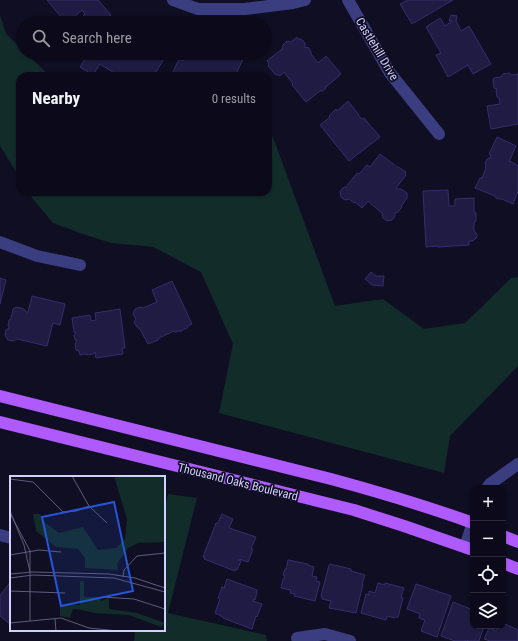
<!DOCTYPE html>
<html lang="en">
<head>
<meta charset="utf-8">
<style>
	:root { --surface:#0c0a1a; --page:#1a1827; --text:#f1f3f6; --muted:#9a9aa2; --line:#2c2b39 }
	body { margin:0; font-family:"Roboto Condensed",sans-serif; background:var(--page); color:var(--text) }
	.controls { position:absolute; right:12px; bottom:12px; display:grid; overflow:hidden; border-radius:8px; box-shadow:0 1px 3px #0004 }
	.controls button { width:36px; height:36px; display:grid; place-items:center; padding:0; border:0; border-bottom:1px solid var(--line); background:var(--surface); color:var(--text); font:20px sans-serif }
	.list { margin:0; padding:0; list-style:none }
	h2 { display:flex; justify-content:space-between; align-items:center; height:52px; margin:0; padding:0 16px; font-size:17px }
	h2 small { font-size:13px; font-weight:400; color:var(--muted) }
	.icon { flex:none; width:22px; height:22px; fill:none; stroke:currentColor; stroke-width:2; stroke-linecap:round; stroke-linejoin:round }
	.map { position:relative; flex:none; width:518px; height:641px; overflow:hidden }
	.search { position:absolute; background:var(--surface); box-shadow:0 1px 3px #0004; left:16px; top:16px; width:256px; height:44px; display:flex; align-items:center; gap:10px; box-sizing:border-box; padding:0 14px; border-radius:22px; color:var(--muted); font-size:15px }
	.panel { position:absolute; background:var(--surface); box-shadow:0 1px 3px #0004; left:16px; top:72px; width:256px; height:124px; border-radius:12px }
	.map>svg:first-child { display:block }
</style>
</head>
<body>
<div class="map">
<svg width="518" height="641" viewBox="0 0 518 641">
	<rect width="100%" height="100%" fill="#100e23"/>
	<!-- green -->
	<path fill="#112c29" d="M0 15 6 34 23 50V53H26L50 76H20V178L0 146Z
		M268 129H270L335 306 383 299 424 329 465 323 511 278 518 277V366L450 436 444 473 219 413 233 344 201 272 153 247 111 243 80 233 53 223 33 199 29 192H268Z
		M168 494 197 498 168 613 266 635 267 641H134L135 630H164V512Z"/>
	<!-- building -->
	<path fill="#1f1b43" stroke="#342d6f" d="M47 0H98L111 15 101 23H87L82 17 85 14 82 10 74 17 73 16 65 22Z
		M408 0H453L412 24 400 4Z
		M451 15 457 16 456 21 461 31 469 26 491 64 473 74 468 65 448 77 436 55 441 53 426 27 440 18 445 26 452 21H449Z
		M297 37 298 39H301L305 43V48L308 47 311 52V54L318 63 326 56 341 74 326 87V88L323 91H320L306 102 292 85 293 84 284 72 280 76 278 75 275 74 268 66 269 63 267 61 282 49 283 45 287 41 291 42Z
		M89 53H167L154 76H119L100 64 93 75 80 67Z
		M190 53H211L210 56 217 59 220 53H231L243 59 237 72H236L234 76H171L179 59 183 61 186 55 189 56Z
		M509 73 512 75 518 74V124L491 129 487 106 500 104 499 98 497 97 496 90 497 89 494 88 493 81 494 78 501 77 503 74Z
		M348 101 359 115H358L362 119 364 118 380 137 349 161 320 125 330 117 329 116 336 109 337 111Z
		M497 137 516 146 509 162 510 161 518 166V191L513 204 502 199H500L496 198 495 196 475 188 480 178H482L486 168 485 167 486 165 485 164 487 159 490 158 491 155 489 154Z
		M380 154 397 167H398L406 172 405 173 406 175 396 188 398 189H401L407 193V198L402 205 401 208 398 212 395 213V216L392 220 387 221 383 218 382 213 368 201 362 208 355 202 354 203 349 199 345 200 341 197 340 191 344 187H346L357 173 359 174 367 165 370 167Z
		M448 190 449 206H455V199L474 198V212L476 213V221L474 223V231L477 234V237L473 241H469V245L438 247V246L426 247 423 191Z
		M371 272 376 276H384L383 286 372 285 365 279Z
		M0 278 6 280 0 304Z
		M172 281 192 324 188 326 187 328 181 331H179L175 332 174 331 159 338 158 340 148 344 140 329 137 327 134 322 136 319 133 314 135 309 140 307 143 308 157 302 152 290Z
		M32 296 65 304 60 325 53 323 47 346 17 339 13 341 8 340 5 335 6 330 9 328V327L8 326 9 320 11 319 13 309 16 307 24 309 26 312H28Z
		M120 309 125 348H122L123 354 96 358 95 352 93 354 87 355 86 354 80 355 79 351 76 350 75 344 77 341 75 340 74 335 76 333 74 332 72 318 90 315 91 321 96 320 95 313Z
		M222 514 233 519 229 528 256 537 251 549H253L248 562 239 559 238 560 241 561 237 570 235 569V571L204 559 205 558 203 557 216 523H218Z
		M288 560 308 564V565L314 567 312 576 317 577 316 581 320 582 315 601 294 596 295 594 290 593 291 590 281 588 283 579H284L285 576 283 575 285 569H286Z
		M330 564 351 569V571L365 575 362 584H363L356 613 329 608 331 601 322 599V597L321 596 329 565Z
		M227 579 257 590V592L255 600 254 599 253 601 262 604 257 617 256 616 252 629 223 618V617L215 613 220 599 218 598 222 587 224 588Z
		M11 581V625L0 616V596Z
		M378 583 385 585V583L404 588 401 597 403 598 398 617H396L395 618 387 616 386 620 361 613 366 594 369 595V591L375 593Z
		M416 584 451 596 437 637 421 631 425 620 419 618 420 614 407 609Z
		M453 602 473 610V626H484L479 641H469L466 640 465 641H455L441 636Z
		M503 623 518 630V641H490L484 639 489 628 496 631 499 626H503Z"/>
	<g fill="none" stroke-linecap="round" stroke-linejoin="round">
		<!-- minor -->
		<path stroke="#3a3e81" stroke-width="12" d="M173 0 198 9H245L293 3 305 0
			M348 0 390 73 439 134
			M0 242 37 256 80 265
			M487 488 490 484 518 464
			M0 535 11 538
			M465 547 473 522
			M297 638 325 634 350 641"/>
		<!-- major -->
		<path stroke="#af5afc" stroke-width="12" d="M0 396 331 479C379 492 426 506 473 523
			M0 422 354 510 404 526 473 550
			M503 536 518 542
			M503 563 518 569"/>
	</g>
	<g text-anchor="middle" stroke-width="3.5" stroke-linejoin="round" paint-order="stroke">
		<!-- street labels -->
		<g font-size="12" fill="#d2d1fe" stroke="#100e23">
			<text transform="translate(377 49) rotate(59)" y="4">Castlehill Drive</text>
			<text transform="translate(238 482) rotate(14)" y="4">Thousand Oaks Boulevard</text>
		</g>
	</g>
	<!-- overview -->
	<g transform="translate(10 476)">
		<rect width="155" height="155" fill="#100e23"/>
		<path d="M104 0H155V66L128 67 118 72 107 88 108 94 75 92V82L68 73 46 71 26 55 23 38H30L34 46 49 57 73 51 88 74 106 72 115 63 117 43ZM70 105H74V121H88L91 125 99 122V133L127 137 155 147 151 151 119 139 84 137 67 133H63L60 142 50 140V129H70Z" fill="#112c29"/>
		<path fill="none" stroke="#5e5c7b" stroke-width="1" d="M62 0 79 30 97 47M0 3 23 6 53 36 66 35 79 30M0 35 14 69 20 96M1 39 20 75V145M0 79 29 74 51 76M0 98 23 96 99 98 125 102 155 112M113 101 114 94 127 80 155 77M0 102 23 99 104 102 155 116M0 115 55 117M92 121 124 123 155 133M45 143 46 155M0 147 51 142 79 152 108 155"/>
		<path fill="#2655da" fill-opacity="0.15" stroke="#2655da" stroke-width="2" d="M104 26 123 115 51 130 32 41Z"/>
		<rect width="155" height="155" fill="none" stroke="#d2d1fe" stroke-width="2"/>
	</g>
</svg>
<div class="controls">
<button>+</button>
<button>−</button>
<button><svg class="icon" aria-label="locate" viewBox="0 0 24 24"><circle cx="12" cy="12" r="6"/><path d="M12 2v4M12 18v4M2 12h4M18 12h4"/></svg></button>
<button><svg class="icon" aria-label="layers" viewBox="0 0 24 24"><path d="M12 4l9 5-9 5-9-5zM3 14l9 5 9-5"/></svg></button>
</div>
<div class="search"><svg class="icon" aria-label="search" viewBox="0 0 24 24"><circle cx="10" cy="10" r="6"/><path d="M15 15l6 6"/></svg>Search here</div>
<section class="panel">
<h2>Nearby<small>0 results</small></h2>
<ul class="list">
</ul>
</section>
</div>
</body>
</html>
